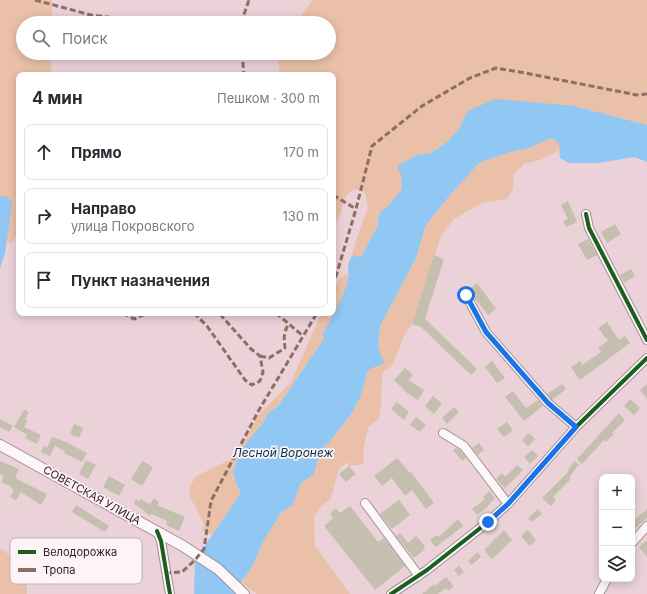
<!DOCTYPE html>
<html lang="ru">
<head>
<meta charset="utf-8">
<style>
	:root { --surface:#fff; --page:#f7f7f7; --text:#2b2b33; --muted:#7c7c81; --line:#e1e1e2 }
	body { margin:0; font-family:Inter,sans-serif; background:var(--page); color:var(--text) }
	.controls { position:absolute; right:12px; bottom:12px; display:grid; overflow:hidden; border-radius:8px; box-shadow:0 2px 10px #0003 }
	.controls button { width:36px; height:36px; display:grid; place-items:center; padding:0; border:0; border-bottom:1px solid var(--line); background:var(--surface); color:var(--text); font:20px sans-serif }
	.stop { position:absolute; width:12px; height:12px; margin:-9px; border:3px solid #1a73e8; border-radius:50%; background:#fff }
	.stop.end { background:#1a73e8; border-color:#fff; box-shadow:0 1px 4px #0008 }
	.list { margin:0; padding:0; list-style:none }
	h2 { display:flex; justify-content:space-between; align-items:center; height:52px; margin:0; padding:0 16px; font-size:17px }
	h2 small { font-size:13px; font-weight:400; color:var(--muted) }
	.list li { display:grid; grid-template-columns:26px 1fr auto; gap:12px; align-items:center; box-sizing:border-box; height:56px; margin:0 8px 8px; padding:0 8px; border:1px solid var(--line); border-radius:8px }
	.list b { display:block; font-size:15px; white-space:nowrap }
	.list p { margin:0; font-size:13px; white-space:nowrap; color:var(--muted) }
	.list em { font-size:13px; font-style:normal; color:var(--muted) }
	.icon { flex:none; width:22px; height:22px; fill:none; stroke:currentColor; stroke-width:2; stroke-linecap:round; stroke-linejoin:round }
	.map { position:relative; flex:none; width:647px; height:594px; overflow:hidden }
	.search { position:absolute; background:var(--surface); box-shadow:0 2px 10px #0003; left:16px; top:16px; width:320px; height:44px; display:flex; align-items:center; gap:10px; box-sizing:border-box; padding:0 14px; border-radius:22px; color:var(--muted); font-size:15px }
	.panel { position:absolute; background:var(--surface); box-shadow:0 2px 10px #0003; left:16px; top:72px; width:320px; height:244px; border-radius:8px }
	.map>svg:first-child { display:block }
</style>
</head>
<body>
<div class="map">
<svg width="647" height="594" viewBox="0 0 647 594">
	<rect width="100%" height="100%" fill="#ead2d8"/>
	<!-- green -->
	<path fill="#ebc0a8" d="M0 0H52V23H23V53H51V75H19V233L10 244 0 230Z
		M313 0H647V125L574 106 463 119 460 128 446 143 429 154H419L401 175 402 189 389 205 380 212 377 227 360 258 352 256 356 240 368 208 365 193 356 189C340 196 345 205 339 218 337 221 335 224 333 226V75H280L277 53H329V23H297L300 20 304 11Z
		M551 138 559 143 560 150 540 160 524 164 514 174 513 189 507 199 482 203 454 219 441 236 412 324 404 336 392 366 382 373 381 406 379 418 368 428 364 446 363 464 349 466 348 462 339 469 331 498 321 507 314 517 315 546 350 594H257L241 582 251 569 265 538 282 511 292 506 301 483 314 474 320 451 331 440 351 414 360 398 368 370 383 363 378 346 380 326 416 258 426 225 450 195 480 162 507 153 529 148Z
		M348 274C349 290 331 319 323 333L324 339 278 406 268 413 237 485 241 493 213 535 203 532 204 524 189 495 190 487 195 477 231 459 238 446 245 441 258 416 291 382 320 316 323 313H333C333 299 332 280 348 274Z
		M0 548 27 568V594H0Z"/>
	<!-- water -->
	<path fill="#90c7f3" d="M496 99 574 106 647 125V162L635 157 598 163H569L560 158 559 143 551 138 529 148 507 153 480 162 450 195 426 225 416 258 380 326 378 346 384 363 368 370 360 398 351 414 331 440 320 451 314 474 301 483 292 506 282 511 276 521 265 538 251 569 241 582 235 594H194L195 560 241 493 237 485 233 472 240 451 263 423 268 413 278 406 324 339 323 333C331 319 345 295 348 279 350 268 345 268 352 256L361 257 377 227 380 212 389 205 402 189 401 175 397 166 419 154H429L446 143 460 128 463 119 469 110Z
		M0 196C7 196 9 197 12 203L5 254 0 268Z"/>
	<!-- building -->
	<path fill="#c5bfaf" d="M568 201 577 222 566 227 563 221 568 219 561 205Z
		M615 224 621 234 607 243 601 232Z
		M588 239 597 255 587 260 578 244Z
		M434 255 444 259 425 319 477 369 471 375 421 327 412 324Z
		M631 269 635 276 624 283 620 275Z
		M477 283 496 309 488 315 468 290Z
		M607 322 619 340 625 336 630 343 580 380 571 367 580 361 582 365 601 352 598 348 608 341 598 328Z
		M492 361 505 378 497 383 485 367Z
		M405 368 413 375 409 380 424 390 418 400 407 393 394 380Z
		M562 384 566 389 552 400 547 394Z
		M647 384V399L640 390Z
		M513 391 526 408 538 400 543 406 524 421 505 397Z
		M433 396 442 403 434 414 425 406Z
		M630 399 640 408 634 415 624 406Z
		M397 402 409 412 404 420 391 409Z
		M454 407 459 412 447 424 442 418Z
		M24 410 29 412 25 419 28 420 24 427 41 435 37 444 25 438 27 435 14 427Z
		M619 413 625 420 612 433 614 434 606 442 604 440 582 464 577 459Z
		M416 417 426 425 420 432 410 425Z
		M0 419 13 426 9 432 0 427Z
		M507 422 513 430 504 437 497 429Z
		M74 424 83 428 79 438 70 434Z
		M529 433 535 439 528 446 522 440Z
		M52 437 66 442 87 453 82 462 64 453 65 451 55 446 50 456 41 452 44 446 47 448Z
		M479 443 484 450 478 455 472 448Z
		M456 448 460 450 466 458 462 461 453 450Z
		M532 450 538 456 530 464 524 457Z
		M397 458 410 473 411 472 434 503 426 509 412 490 405 496 392 478 382 486 374 476Z
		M86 460 96 465 88 479 79 474Z
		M0 461 19 469 15 478 47 494 41 505 21 492 16 500 10 497 14 490 10 487V486L1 482 4 476 0 474Z
		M142 461 153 467 142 486 131 479Z
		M574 461 579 464 569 478 571 479 553 497 556 500 551 506 542 498 569 471 568 470Z
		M517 465 523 470 505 488 496 479 502 473 505 477Z
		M349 466 356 474 346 482 339 474Z
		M109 476 125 485 119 496 103 487Z
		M489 491 495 498 485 509 477 515 472 509 485 499 483 497Z
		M154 498 159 502 157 505 185 517 179 531 166 525 167 521 152 514 150 516 145 512V511L134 504 136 499 139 501 140 499 150 504Z
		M399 500 410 515 392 529 380 514Z
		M76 505 109 526 105 532 72 512Z
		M350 506 378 542 384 538 405 566 375 590 324 526 333 518 330 513 336 508 340 513Z
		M538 509 542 514 531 522 528 518Z
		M647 509V518L632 531V522Z
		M458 519 463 526 436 547 430 540 437 535 439 537Z
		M504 530 512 540 492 559 484 550Z
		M528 530 536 540 530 546 521 536Z
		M400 533 408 543 416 536 425 546 423 548 425 549 414 558 396 536Z
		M647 540V557L639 547Z
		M478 552 481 557 471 565 468 561Z
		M459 566 464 572 459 576 454 570Z
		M446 577 454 586 448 591 446 588 438 594H422L434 584 435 586Z"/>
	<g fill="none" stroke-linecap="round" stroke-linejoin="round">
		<!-- minor casing -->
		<g stroke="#a58e95" stroke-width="10">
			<path id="minor" d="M586 214 589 228 647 340
				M466 295 486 332 548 403 576 427
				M443 433 464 446 508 504
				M365 503 419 576
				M157 531 161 541 170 594
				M632 543 647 526
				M391 594 427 570 488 522 508 504 576 427 647 358
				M599 594 607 579"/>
		</g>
		<!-- major casing -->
		<g stroke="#a58e95" stroke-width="12">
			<path id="major" d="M0 445 183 546 218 569 244 594"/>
		</g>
		<!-- minor -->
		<use href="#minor" stroke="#fcf8f9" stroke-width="8"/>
		<!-- major -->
		<use href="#major" stroke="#fcf8f9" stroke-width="10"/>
		<!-- quiet -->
		<path stroke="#8d6e63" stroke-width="3" stroke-dasharray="6 3" stroke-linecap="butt" d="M35 0 91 15 156 23
			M241 23 249 0
			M242 53 244 75
			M333 195 356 209
			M333 286 356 209 372 146 422 106 470 78 496 68 525 73 637 95 647 94
			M123 313 134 319 148 313
			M194 313 207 326 245 380 252 385 260 381 263 372 260 356 251 349 219 313
			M276 313 303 336
			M260 356 269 358 285 348C284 339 283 332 289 324
			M165 573 182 572 195 560 204 549 211 501 259 410 317 313"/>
		<!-- cycleway casing -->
		<g stroke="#fcf4f6" stroke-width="6">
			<path id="cycleway" d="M586 214 589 228 647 340
				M157 531 161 541 170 594
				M391 594 427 570 488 522 508 504 576 427 647 358"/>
		</g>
		<!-- cycleway -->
		<use href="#cycleway" stroke="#1b5e20" stroke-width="4"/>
	</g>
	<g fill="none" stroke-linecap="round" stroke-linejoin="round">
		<!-- route -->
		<path stroke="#1a73e8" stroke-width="5" d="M466 295 486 332 548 403 576 427 508 504 488 522"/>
	</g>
	<g text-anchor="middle" stroke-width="3.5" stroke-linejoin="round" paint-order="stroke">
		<!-- street labels -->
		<g font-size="11" fill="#331820" stroke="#fcf4f6">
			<text transform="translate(92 495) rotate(29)" y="4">СОВЕТСКАЯ УЛИЦА</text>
		</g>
		<!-- water labels -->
		<g font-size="12" font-style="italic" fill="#072e46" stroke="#fcf4f6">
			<text x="283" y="457">Лесной Воронеж</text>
		</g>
	</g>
	<!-- legend -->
	<rect x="10" y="538" width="132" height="46" rx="6" fill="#fcf4f6" stroke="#c0b2b6" stroke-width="1"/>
	<rect x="18" y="550" width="18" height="4" fill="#1b5e20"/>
	<rect x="18" y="568" width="18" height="4" fill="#8d6e63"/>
	<g font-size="11" fill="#331820">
		<text x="43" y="556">Велодорожка</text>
		<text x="43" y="574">Тропа</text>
	</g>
</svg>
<div class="controls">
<button>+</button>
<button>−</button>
<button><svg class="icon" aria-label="layers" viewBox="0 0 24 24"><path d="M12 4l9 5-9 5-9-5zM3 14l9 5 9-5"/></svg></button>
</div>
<div class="stop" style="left:466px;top:295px"></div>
<div class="stop end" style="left:488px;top:522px"></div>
<div class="search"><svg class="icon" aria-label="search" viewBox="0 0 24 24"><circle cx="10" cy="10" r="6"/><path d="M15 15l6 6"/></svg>Поиск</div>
<section class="panel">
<h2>4 мин<small>Пешком · 300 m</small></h2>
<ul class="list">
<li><svg class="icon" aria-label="ahead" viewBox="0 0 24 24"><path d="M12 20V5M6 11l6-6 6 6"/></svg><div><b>Прямо</b></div><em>170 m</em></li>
<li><svg class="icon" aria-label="right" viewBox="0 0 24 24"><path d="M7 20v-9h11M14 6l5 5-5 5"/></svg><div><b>Направо</b><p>улица Покровского</p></div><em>130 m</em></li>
<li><svg class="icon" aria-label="arrive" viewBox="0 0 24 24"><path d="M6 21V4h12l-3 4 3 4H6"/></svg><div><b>Пункт назначения</b></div></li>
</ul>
</section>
</div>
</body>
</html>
